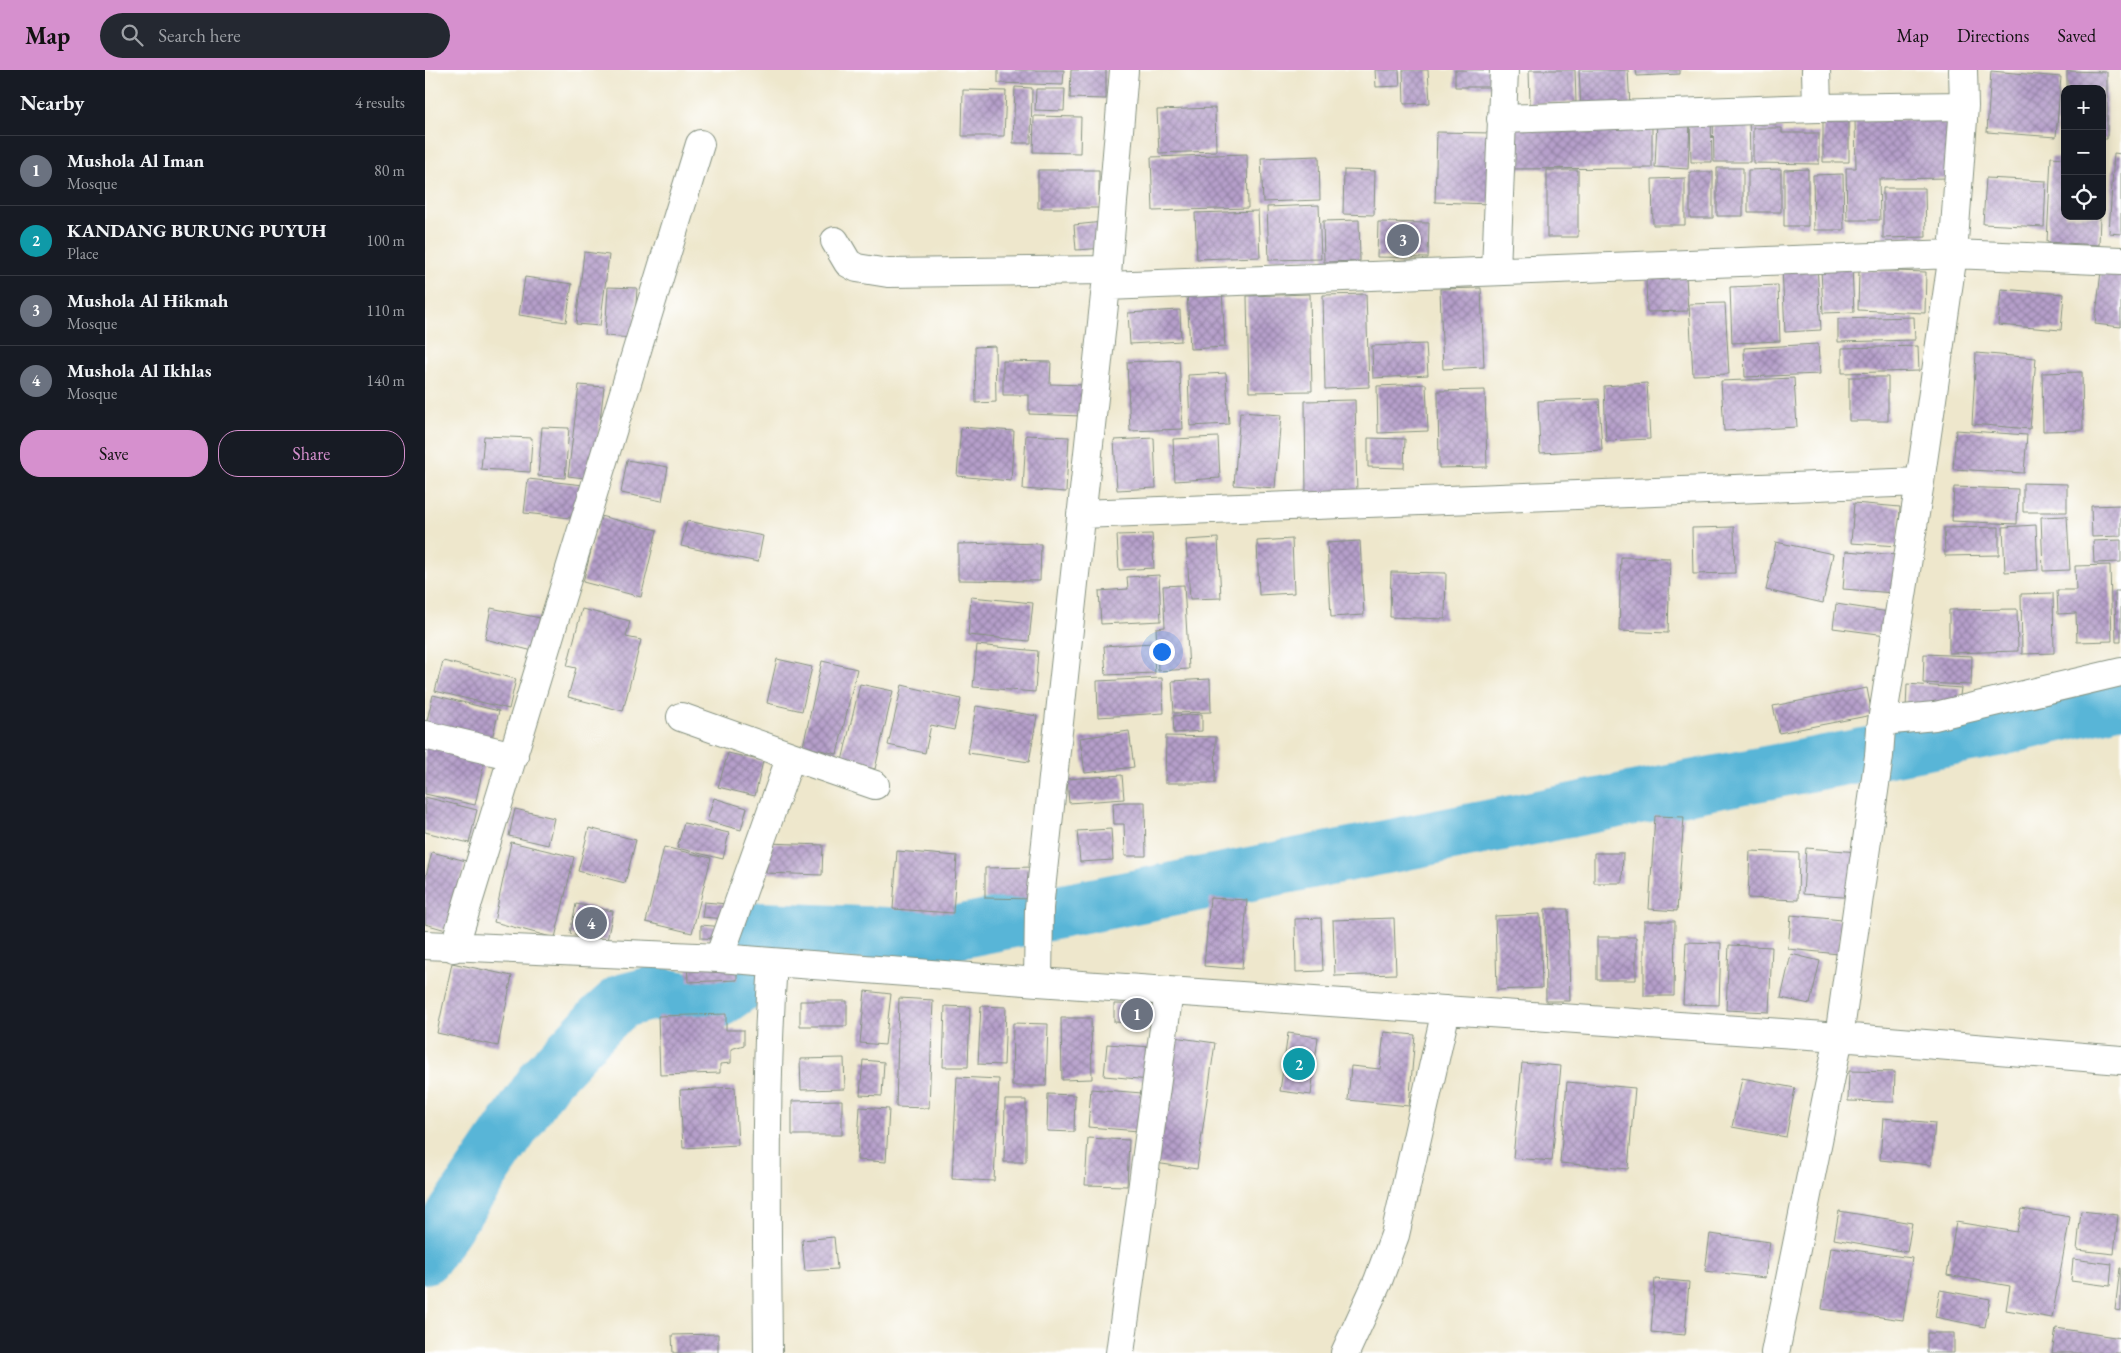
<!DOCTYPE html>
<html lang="en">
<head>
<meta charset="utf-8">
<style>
	:root { --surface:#171b24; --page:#242831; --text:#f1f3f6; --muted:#9ea1a6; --line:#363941; --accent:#d690ce }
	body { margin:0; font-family:"EB Garamond",serif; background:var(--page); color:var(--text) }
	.controls { position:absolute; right:15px; top:15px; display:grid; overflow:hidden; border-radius:10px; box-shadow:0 2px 12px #0003 }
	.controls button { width:45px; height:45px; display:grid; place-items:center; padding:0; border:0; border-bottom:1px solid var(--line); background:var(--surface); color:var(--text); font:25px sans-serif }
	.you { position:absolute; left:736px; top:581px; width:18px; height:18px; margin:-12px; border:4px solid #fff; border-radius:50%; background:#1a73e8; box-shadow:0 0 0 8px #1a73e833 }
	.badge { display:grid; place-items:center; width:32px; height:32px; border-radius:50%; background:var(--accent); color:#fff; font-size:16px; font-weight:700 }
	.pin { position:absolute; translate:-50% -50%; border:2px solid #fff; box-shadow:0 1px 5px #0006 }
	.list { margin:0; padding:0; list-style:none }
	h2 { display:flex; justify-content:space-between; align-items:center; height:65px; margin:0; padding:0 20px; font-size:21px }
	h2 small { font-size:16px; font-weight:400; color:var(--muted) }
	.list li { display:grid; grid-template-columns:32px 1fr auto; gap:15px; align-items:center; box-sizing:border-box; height:70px; padding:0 20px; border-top:1px solid var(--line) }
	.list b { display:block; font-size:19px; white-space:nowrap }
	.list p { margin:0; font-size:16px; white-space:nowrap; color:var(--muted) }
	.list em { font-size:16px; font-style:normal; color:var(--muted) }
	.actions { display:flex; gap:10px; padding:15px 20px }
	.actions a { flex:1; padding:11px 0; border:1px solid var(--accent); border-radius:20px; text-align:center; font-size:18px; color:var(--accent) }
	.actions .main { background:var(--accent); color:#111 }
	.icon { flex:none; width:28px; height:28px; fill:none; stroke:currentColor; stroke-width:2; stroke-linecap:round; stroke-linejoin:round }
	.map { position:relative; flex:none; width:1696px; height:1283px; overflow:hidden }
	header { display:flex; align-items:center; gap:30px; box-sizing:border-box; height:70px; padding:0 25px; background:var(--accent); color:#111 }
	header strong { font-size:24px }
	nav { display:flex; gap:28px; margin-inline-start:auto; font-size:18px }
	.search { width:350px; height:45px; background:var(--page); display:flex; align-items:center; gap:12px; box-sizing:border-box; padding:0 18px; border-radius:28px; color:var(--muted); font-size:19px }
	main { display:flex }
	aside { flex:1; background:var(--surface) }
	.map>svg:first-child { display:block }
</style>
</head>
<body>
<header>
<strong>Map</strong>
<div class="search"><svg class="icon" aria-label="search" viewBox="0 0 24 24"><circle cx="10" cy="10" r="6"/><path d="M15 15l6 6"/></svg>Search here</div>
<nav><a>Map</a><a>Directions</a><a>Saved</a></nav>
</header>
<main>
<aside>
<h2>Nearby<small>4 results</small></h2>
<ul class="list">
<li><span class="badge" style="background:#6b7280">1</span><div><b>Mushola Al Iman</b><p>Mosque</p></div><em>80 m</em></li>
<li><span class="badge" style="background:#0f9aa8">2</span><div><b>KANDANG BURUNG PUYUH</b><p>Place</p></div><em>100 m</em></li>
<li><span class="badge" style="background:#6b7280">3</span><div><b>Mushola Al Hikmah</b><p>Mosque</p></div><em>110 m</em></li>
<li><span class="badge" style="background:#6b7280">4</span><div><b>Mushola Al Ikhlas</b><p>Mosque</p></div><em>140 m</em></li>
</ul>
<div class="actions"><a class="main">Save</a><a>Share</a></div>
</aside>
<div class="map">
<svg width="1696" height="1283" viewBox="0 0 1696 1283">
	<defs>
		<pattern id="building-cross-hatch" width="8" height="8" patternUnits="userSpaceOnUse" patternTransform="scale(1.25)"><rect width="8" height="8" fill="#b69fca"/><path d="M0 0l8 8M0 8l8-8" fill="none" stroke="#9383a5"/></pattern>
	</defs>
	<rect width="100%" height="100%" fill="#fff"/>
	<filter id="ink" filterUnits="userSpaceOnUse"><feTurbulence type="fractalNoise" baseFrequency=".02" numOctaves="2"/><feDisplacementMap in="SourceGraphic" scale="10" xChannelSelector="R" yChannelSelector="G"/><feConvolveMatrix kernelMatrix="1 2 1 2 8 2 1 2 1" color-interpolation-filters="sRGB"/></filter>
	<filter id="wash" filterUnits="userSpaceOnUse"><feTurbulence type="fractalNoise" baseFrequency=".0096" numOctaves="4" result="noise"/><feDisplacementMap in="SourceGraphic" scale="20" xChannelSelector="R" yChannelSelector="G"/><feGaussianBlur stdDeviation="1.12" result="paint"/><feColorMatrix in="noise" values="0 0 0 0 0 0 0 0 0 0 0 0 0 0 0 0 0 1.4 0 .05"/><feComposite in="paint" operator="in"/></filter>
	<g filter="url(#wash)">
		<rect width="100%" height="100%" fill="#eee7cc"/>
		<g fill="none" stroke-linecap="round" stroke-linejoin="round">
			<!-- river -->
			<path stroke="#59b5d7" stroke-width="54" d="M0 1187 121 1008 176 950 197 931 228 923 289 934 323 910 338 859 512 866 1239 722 1572 660 1696 630"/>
		</g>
		<g id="blocks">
			<!-- building -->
			<path fill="url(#building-cross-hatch)" d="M573 0H639L638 15 573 13Z
				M646 0H681V29L645 28Z
				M950 0H974L975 16 951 17Z
				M978 0H1003L1005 33 979 34Z
				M1030 0H1069V17H1030Z
				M1104 0H1150L1151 32 1105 34Z
				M1154 0H1203L1205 37 1156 39Z
				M1211 0H1255V4L1212 6Z
				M1566 1 1636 7 1631 67 1562 62Z
				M1642 1 1682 2V69H1677V19H1642Z
				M590 17 607 18 606 73H588Z
				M611 19H640L639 41 610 40Z
				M538 20 581 21 579 66H537Z
				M790 38 791 81 734 83 732 40Z
				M1288 44H1324L1325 92H1289Z
				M609 46 656 47 655 83 608 82Z
				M1265 46H1286L1287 92H1266Z
				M1227 49V98L1081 99V51Z
				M1525 49 1526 108 1454 109 1455 150H1422L1421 98H1431L1430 50Z
				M1232 50 1265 51 1263 99 1230 97Z
				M1398 52H1424V92H1398Z
				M1328 58H1357V63H1394V94L1328 93Z
				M1012 62 1067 63 1065 134 1010 132Z
				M1689 83 1696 84V164L1684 163Z
				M822 84 823 138 728 141 726 87Z
				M894 86 895 130 838 132 836 88Z
				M1626 87 1640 88V146H1675L1674 175 1622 172Z
				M1292 98H1318V146H1292Z
				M1356 99V142H1323V100Z
				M1383 99V156H1359V100Z
				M613 100H674V138H613Z
				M919 100 950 101 949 145 918 144Z
				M1122 100H1153V167H1122Z
				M1265 102H1288V148H1265Z
				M1418 104 1419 160H1389L1388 105Z
				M1260 108V155H1228L1227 109Z
				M1561 108 1621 111 1619 157 1558 154Z
				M1458 118H1500L1501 167 1458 168Z
				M894 135 896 189 844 190 842 137Z
				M833 141 835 187 772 189 770 143Z
				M934 150 935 191 899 192 898 151Z
				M678 152 681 178 651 180 649 155Z
				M953 152 1004 153 1003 188 952 187Z
				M159 182 184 185 175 256 151 254Z
				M1392 195 1396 260 1360 262 1357 197Z
				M1427 197 1429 242 1398 243 1396 198Z
				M1434 200 1501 202 1500 243 1433 240Z
				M1676 201 1696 203V257L1670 254Z
				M100 207 147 214 141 252 94 245Z
				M1261 207 1263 241 1222 242 1221 209Z
				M1353 215 1355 271 1307 273 1305 217Z
				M183 217 212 218 209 268 180 266Z
				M1056 218 1059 297 1018 299 1015 219Z
				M797 219 800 277 765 279 762 221Z
				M1576 219 1639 224 1636 260 1573 255Z
				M885 224 887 321 824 322 822 226Z
				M941 224 944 317 900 319 898 225Z
				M1300 233 1304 304 1268 305 1264 234Z
				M755 240 756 271 705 274 703 243Z
				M1489 247 1490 270 1413 272V249Z
				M1001 274 1003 305 948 308 947 276Z
				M1393 274 1395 304 1320 307 1319 278Z
				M570 276 571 332 551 333 550 277Z
				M1493 276 1494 301 1417 303V278Z
				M1551 283 1611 288 1605 359 1547 354Z
				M754 290 758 359 705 361 702 292Z
				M578 291 626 292 625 314 658 315 656 346 604 344V325H578Z
				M1657 302 1658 360 1618 361 1617 303Z
				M801 303 804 354 765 356 763 305Z
				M1424 307H1463V351H1424Z
				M1369 308 1372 357 1299 361 1296 311Z
				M1222 313 1225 369 1181 371 1179 316Z
				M1001 314 1003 361 953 363 952 316Z
				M154 315 179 317 168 409 143 406Z
				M1060 320 1062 397 1014 398 1013 321Z
				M1174 329 1177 380 1115 383 1113 331Z
				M930 330 932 425 881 426 880 331Z
				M815 342 856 345 850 418 809 415Z
				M117 357 144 358 140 408 113 406Z
				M536 357 589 361 586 411 532 406Z
				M1531 360 1602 365 1599 403 1528 399Z
				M601 365 644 367 641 422 598 419Z
				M59 366 107 368 105 402 56 399Z
				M793 367 795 408 750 411 748 369Z
				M729 368 731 418 692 420 689 370Z
				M943 368 980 369 979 398 943 397Z
				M202 390 243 397 237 431 196 423Z
				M103 409 159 415 155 449 99 443Z
				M1598 413 1642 414V442H1598Z
				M1529 417 1593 419 1592 454 1527 451Z
				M1429 433 1475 437 1473 476 1426 473Z
				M1696 435V466L1667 467 1666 436Z
				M175 446 232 460 216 527 158 512Z
				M1642 446 1645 500 1618 501 1616 447Z
				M262 451 338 466 333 492 256 476Z
				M1611 455 1613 500 1580 502 1578 457Z
				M1309 457 1310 503 1268 504 1267 458Z
				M1574 457V485L1520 486 1519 458Z
				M727 464 729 498 694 500 692 465Z
				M793 468 796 528 765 529 761 470Z
				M867 469 869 523 834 525 832 471Z
				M1696 470V492L1669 493 1668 471Z
				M935 471 939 545 906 547 902 473Z
				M1351 472 1408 484 1398 533 1341 520Z
				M577 473 616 474 615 511 533 510V474Z
				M1421 481 1472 485 1469 523 1418 519Z
				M1196 487 1245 488 1243 563 1194 561Z
				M1685 495 1687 571 1652 572 1651 543 1633 544 1632 520H1651L1650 496Z
				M966 502 1021 503 1020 549 965 547Z
				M734 505 736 551 676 554 674 521 703 519 702 507Z
				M759 515 764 599 733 601 731 558 740 557 738 516Z
				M1690 521H1696V572H1691Z
				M1628 523 1629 583 1597 584 1596 524Z
				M546 527 608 533 604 571 543 565Z
				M1411 534 1464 542 1461 565 1408 558Z
				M66 538 115 548 108 581 60 569Z
				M157 539 205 551 201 567 216 570 198 641 143 627 151 598 142 596Z
				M1592 539 1593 581 1524 583V540Z
				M728 573 730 603 681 605 679 576Z
				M552 575 613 581 610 622 548 617Z
				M1499 584 1547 586 1546 615 1498 613Z
				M352 589 387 597 377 641 342 633Z
				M18 591 91 609 84 639 10 621Z
				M397 591 432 599 412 684 378 676Z
				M737 608 739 643 673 647 672 611Z
				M785 609 786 642 749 643 747 611Z
				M435 614 468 621 450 699 417 691Z
				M1482 614 1536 618 1534 633 1481 640Z
				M477 615 536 629 529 660 506 655 500 683 463 675Z
				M1442 618 1447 645 1354 663 1348 636Z
				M8 625 74 641 65 676 0 659Z
				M551 636 612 646 604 692 543 683Z
				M777 644V661L749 663 748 646Z
				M704 661 709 697 660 703 655 668Z
				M741 666 791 667 790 713H740Z
				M0 676 60 689 50 735 0 724Z
				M303 683 338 691 330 726 293 717Z
				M697 705 699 729 644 733 642 709Z
				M0 727 52 740 44 773 0 762Z
				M289 728 322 738 316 760 282 751Z
				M698 732H720L721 786H700L699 754H689L688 733Z
				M90 739 129 748 123 775 84 766Z
				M1230 746 1259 747 1252 841 1224 839Z
				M259 753 304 763 298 789 252 778Z
				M164 758 211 770 200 813 153 801Z
				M686 759 688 790 655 792 652 761Z
				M86 772 149 787 130 868 69 852Z
				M342 773 398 775 397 805 341 803Z
				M239 777 286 788 267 863 221 852Z
				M1381 778 1434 782 1431 828 1378 824Z
				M472 781 532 786 528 843 468 839Z
				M1325 781 1374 783 1373 830 1323 828Z
				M7 782 41 791 21 860 0 854V810Z
				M1169 783H1198L1197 813H1169Z
				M611 797V829L560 828V798Z
				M785 828 822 830 817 899 779 896Z
				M279 832 303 834 302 849 277 847Z
				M151 834 188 841 182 871 145 864Z
				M1120 839H1143L1145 931H1121Z
				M1115 844 1117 918 1072 920 1070 846Z
				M1366 845 1417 850 1414 884 1363 879Z
				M896 848 898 901 871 902 870 849Z
				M969 848 971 904 910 906 908 850Z
				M1219 851H1250L1249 926H1219Z
				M276 855 300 857 299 869 276 868Z
				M1172 867H1211V910H1172Z
				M1261 872 1296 873 1294 935 1258 934Z
				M1304 875 1347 877 1344 942 1301 940Z
				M1366 884 1395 891 1385 934 1356 928Z
				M312 891V910L263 912 262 893Z
				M27 893 87 906 73 976 12 963Z
				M440 921 466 924 460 975 435 973Z
				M474 928 508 930 504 1038 471 1037Z
				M375 931H422V956H375Z
				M689 934 735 935 734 954 689 952Z
				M520 936 545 937 543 997H518Z
				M556 936 581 937 579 995 553 994Z
				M301 944V960H319V975L306 979V993L295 994V1003L235 1005 233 946Z
				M636 948H666L667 1009 637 1010Z
				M588 953 623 954 621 1016H587Z
				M959 962 990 965 984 1036 923 1030 926 996 955 999Z
				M863 963 893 967 886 1025 855 1021Z
				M749 967 790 973 772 1099 730 1093Z
				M682 974 727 977 725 1010 679 1006Z
				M419 988 420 1019 376 1020 375 989Z
				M438 990 459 992 457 1026 435 1025Z
				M1097 993 1136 996 1127 1091 1088 1088Z
				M1424 1001 1470 1002 1469 1032 1423 1031Z
				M532 1007 574 1009 569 1111 527 1109Z
				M1317 1008 1370 1018 1361 1067 1307 1057Z
				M1142 1012 1210 1018 1203 1099 1135 1093Z
				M310 1017 313 1075 258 1078 255 1020Z
				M666 1019 717 1023 714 1061 663 1057Z
				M623 1024 650 1025 649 1062 622 1061Z
				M417 1030V1065H367V1031Z
				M580 1030H601V1092H579Z
				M435 1037 464 1039 461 1092 432 1090Z
				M1458 1048 1510 1053 1506 1095 1455 1090Z
				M663 1068 704 1070 702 1116 660 1115Z
				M1597 1139 1645 1147 1627 1248 1581 1240 1585 1216 1522 1205 1531 1152 1592 1162Z
				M1414 1141 1487 1153 1482 1182 1409 1169Z
				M1656 1141 1693 1145 1689 1184 1652 1180Z
				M1285 1164 1345 1172 1340 1208 1280 1201Z
				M409 1167 412 1199 380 1201 377 1170Z
				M1406 1177 1487 1188 1478 1250 1397 1239Z
				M1648 1189 1687 1194 1685 1216 1646 1211Z
				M1695 1198H1696V1241L1690 1240Z
				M1230 1209 1264 1212 1260 1265 1226 1262Z
				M1515 1220 1565 1229 1560 1257 1510 1247Z
				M1631 1258 1696 1268V1283H1627Z
				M1502 1263H1529V1283H1502Z
				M293 1264V1283H248L247 1265Z"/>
		</g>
	</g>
	<g filter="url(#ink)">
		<use href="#blocks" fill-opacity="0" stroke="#869280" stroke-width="1"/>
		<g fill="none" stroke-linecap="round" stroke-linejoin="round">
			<!-- minor casing -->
			<g stroke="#869280" stroke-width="30">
				<path id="minor" d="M1391 0 1392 38
					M1076 49 1392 38 1539 36
					M410 171 423 193 432 198 463 203 682 200
					M1071 200 1079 0
					M681 216 1528 184 1696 191
					M656 444 1495 412
					M256 647 366 686
					M1457 651 1510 646 1696 602
					M0 665 89 686
					M0 875 294 888 613 912 1414 967 1454 686 1456 658 1495 412 1528 184 1539 36 1538 0
					M29 878 275 74
					M294 888 366 686 450 715
					M613 912 614 838 681 216 699 0
					M343 1283C342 1153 339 1023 348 893
					M695 1283 744 921
					M920 1283 953 1211 970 1165 1021 940
					M1350 1283 1414 967 1696 990"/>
			</g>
			<!-- minor -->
			<use href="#minor" stroke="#fff" stroke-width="28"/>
		</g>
	</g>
</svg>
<div class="controls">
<button>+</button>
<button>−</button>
<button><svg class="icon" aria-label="locate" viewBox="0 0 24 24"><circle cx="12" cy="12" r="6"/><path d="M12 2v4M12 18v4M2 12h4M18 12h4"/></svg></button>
</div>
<div class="you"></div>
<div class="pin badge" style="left:712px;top:944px;background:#6b7280">1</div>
<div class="pin badge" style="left:874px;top:994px;background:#0f9aa8">2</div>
<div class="pin badge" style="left:978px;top:170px;background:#6b7280">3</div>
<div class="pin badge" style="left:166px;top:853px;background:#6b7280">4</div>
</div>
</main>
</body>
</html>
